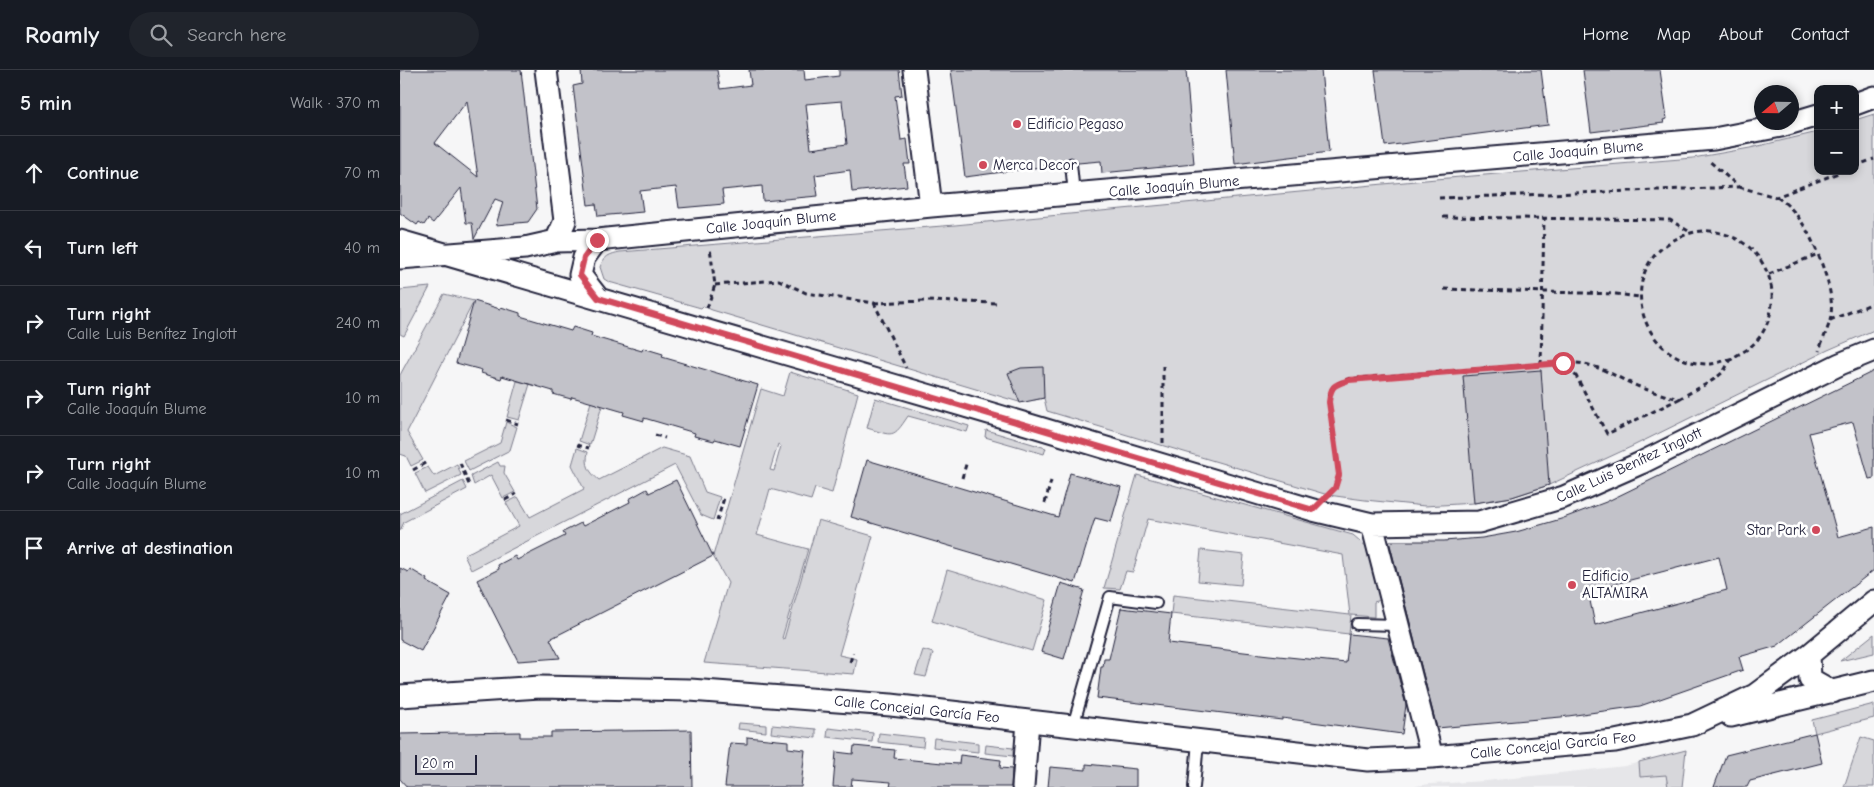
<!DOCTYPE html>
<html lang="en">
<head>
<meta charset="utf-8">
<style>
	:root { --surface:#171b24; --page:#20242c; --text:#f1f3f6; --muted:#9ea1a6; --line:#363941 }
	body { margin:0; font-family:"Comic Neue",sans-serif; background:var(--page); color:var(--text) }
	.controls { position:absolute; right:15px; top:15px; display:grid; overflow:hidden; border-radius:10px; box-shadow:0 2px 8px #0003 }
	.controls button { width:45px; height:45px; display:grid; place-items:center; padding:0; border:0; border-bottom:1px solid var(--line); background:var(--surface); color:var(--text); font:25px sans-serif }
	.compass { position:absolute; left:1354px; top:15px; width:45px; height:45px; border-radius:50%; background:var(--surface); box-shadow:0 2px 8px #0003; rotate:250deg }
	.scale { position:absolute; left:15px; bottom:12px; width:62px; box-sizing:border-box; padding-left:5px; border:2px solid #22223b; border-top:0; font-size:14px; line-height:18px; white-space:nowrap; color:#22223b; -webkit-text-stroke:4px #fff; paint-order:stroke }
	.stop { position:absolute; width:15px; height:15px; margin:-11px; border:4px solid #d1495b; border-radius:50%; background:#fff }
	.stop.end { background:#d1495b; border-color:#fff; box-shadow:0 1px 5px #0008 }
	.list { margin:0; padding:0; list-style:none }
	h2 { display:flex; justify-content:space-between; align-items:center; height:65px; margin:0; padding:0 20px; font-size:21px }
	h2 small { font-size:16px; font-weight:400; color:var(--muted) }
	.list li { display:grid; grid-template-columns:32px 1fr auto; gap:15px; align-items:center; box-sizing:border-box; height:75px; padding:0 20px; border-top:1px solid var(--line) }
	.list b { display:block; font-size:19px; white-space:nowrap }
	.list p { margin:0; font-size:16px; white-space:nowrap; color:var(--muted) }
	.list em { font-size:16px; font-style:normal; color:var(--muted) }
	.icon { flex:none; width:28px; height:28px; fill:none; stroke:currentColor; stroke-width:2; stroke-linecap:round; stroke-linejoin:round }
	.map { position:relative; flex:none; width:1474px; height:717px; overflow:hidden }
	header { display:flex; align-items:center; gap:30px; box-sizing:border-box; height:70px; padding:0 25px; background:var(--surface); border-bottom:1px solid var(--line) }
	header strong { font-size:24px }
	nav { display:flex; gap:28px; margin-inline-start:auto; font-size:18px }
	.search { width:350px; height:45px; background:var(--page); display:flex; align-items:center; gap:12px; box-sizing:border-box; padding:0 18px; border-radius:28px; color:var(--muted); font-size:19px }
	main { display:flex }
	aside { flex:1; background:var(--surface) }
	.map>svg:first-child { display:block }
</style>
</head>
<body>
<header>
<strong>Roamly</strong>
<div class="search"><svg class="icon" aria-label="search" viewBox="0 0 24 24"><circle cx="10" cy="10" r="6"/><path d="M15 15l6 6"/></svg>Search here</div>
<nav><a>Home</a><a>Map</a><a>About</a><a>Contact</a></nav>
</header>
<main>
<aside>
<h2>5 min<small>Walk · 370 m</small></h2>
<ul class="list">
<li><svg class="icon" aria-label="ahead" viewBox="0 0 24 24"><path d="M12 20V5M6 11l6-6 6 6"/></svg><div><b>Continue</b></div><em>70 m</em></li>
<li><svg class="icon" aria-label="left" viewBox="0 0 24 24"><path d="M17 20v-9H6M10 6l-5 5 5 5"/></svg><div><b>Turn left</b></div><em>40 m</em></li>
<li><svg class="icon" aria-label="right" viewBox="0 0 24 24"><path d="M7 20v-9h11M14 6l5 5-5 5"/></svg><div><b>Turn right</b><p>Calle Luis Benítez Inglott</p></div><em>240 m</em></li>
<li><svg class="icon" aria-label="right" viewBox="0 0 24 24"><path d="M7 20v-9h11M14 6l5 5-5 5"/></svg><div><b>Turn right</b><p>Calle Joaquín Blume</p></div><em>10 m</em></li>
<li><svg class="icon" aria-label="right" viewBox="0 0 24 24"><path d="M7 20v-9h11M14 6l5 5-5 5"/></svg><div><b>Turn right</b><p>Calle Joaquín Blume</p></div><em>10 m</em></li>
<li><svg class="icon" aria-label="arrive" viewBox="0 0 24 24"><path d="M6 21V4h12l-3 4 3 4H6"/></svg><div><b>Arrive at destination</b></div></li>
</ul>
</aside>
<div class="map">
<svg width="1474" height="717" viewBox="0 0 1474 717">
	<rect width="100%" height="100%" fill="#f6f6f7"/>
	<filter id="ink" filterUnits="userSpaceOnUse"><feTurbulence type="fractalNoise" baseFrequency=".02" numOctaves="2"/><feDisplacementMap in="SourceGraphic" scale="10" xChannelSelector="R" yChannelSelector="G"/><feConvolveMatrix kernelMatrix="1 2 1 2 8 2 1 2 1" color-interpolation-filters="sRGB"/></filter>
	<g filter="url(#ink)">
		<!-- built -->
		<path fill="#e6e6e9" d="M1286 680 1282 717H1010L1030 714 1086 711 1225 696Z"/>
		<!-- green -->
		<path fill="#d7d7db" stroke="#7c7c8b" fill-rule="evenodd" d="M1474 44V260L1428 280 1233 376 1149 415 1112 427 1074 433 1025 436 965 430 928 425 647 341 644 328 634 330 633 327 619 332 312 240 303 236 301 238 209 212 204 209 200 197C204 186 210 184 220 182L555 155 1036 109 1293 88 1350 78 1418 62V101H1455V50Z
			M30 217 4 266 0 264V220Z
			M44 224 74 231 7 362 23 390 11 396 6 386 0 384V305Z
			M390 302 458 323 432 423 415 418 411 430 370 419 357 465 408 479 382 568 384 569 418 450 473 466 439 585 457 589 454 604 304 593 328 513 313 486 361 319 383 326ZM378 374 381 376 374 401 370 400Z
			M117 311 130 314 119 350 107 347Z
			M475 328 569 356 567 362 508 346C493 369 493 366 467 358Z
			M191 332 202 336 190 375 179 371Z
			M106 352 117 357 110 380 69 401 64 391 100 373Z
			M586 360 646 378 644 384 585 367Z
			M177 378 188 382C185 395 189 402 199 410L262 378 290 386 305 422 320 427 313 450 301 445 275 395 71 500 64 485 119 456 106 433 118 427 130 447 184 419 172 395Z
			M98 392 100 396H105L104 403 115 422 103 428 91 405 74 415 71 406Z
			M57 394 61 405 25 423 15 403 28 397 34 406Z
			M737 405 953 465 968 478 981 530 974 532V547L951 545 949 564 771 544 773 525 950 545 943 485 748 449 733 502 726 501 720 519 704 518Z
			M63 411 67 419 4 452 0 461V444Z
			M801 480 844 485 841 515 798 511Z
			M547 500 647 530 632 581 532 551Z
			M1474 564V583L1440 591Z
			M523 580 533 583 526 607 515 605Z
			M1474 634V648L1415 663 1412 650Z
			M339 653 366 655V662L338 659Z
			M372 655 416 659V668L371 663Z
			M428 658 473 663 472 672 427 667Z
			M479 663 524 668 523 677 478 672Z
			M1461 667 1474 671V717H1444Z
			M534 668 578 673V682L533 677Z
			M586 675 613 678V686L585 683Z
			M1286 680 1282 717H1268L1266 705 1240 707 1239 692Z"/>
		<!-- building -->
		<path fill="#c2c2c9" stroke="#22223b" fill-rule="evenodd" d="M0 0H121L137 139 128 152 96 155 103 132 95 129 74 169 72 153H66L61 118 33 153 28 149 24 155 19 152 17 155 0 143ZM67 31 78 107 35 73Z
			M181 0H317L320 19 351 15 349 0H404L405 10 439 6V0H499L502 25 495 26 501 70 507 69 510 94H504L507 116 452 122 450 100 415 105 418 126 363 131 362 116 322 120 324 134 279 138 276 117 240 121 243 142 198 146 196 134 188 135 173 16 182 14ZM442 31 447 74 411 79 406 34Z
			M551 0H786L794 94 702 103 701 91 678 93 676 90 671 87 667 89 664 94 565 107Z
			M826 0H921L929 82 835 94Z
			M975 0H1141L1148 55 985 76Z
			M1183 0H1260L1267 49 1263 50 1264 53 1191 62Z
			M74 231 100 239 101 237 120 243V246L171 261 173 257 192 263 191 266 242 281 243 278 263 284 262 287 358 315 340 376 315 369 314 371 294 366 295 363 244 348V351L223 345 224 342 172 327 171 329 153 324V321L102 306 101 309 81 303 82 300 56 293Z
			M643 297 644 328 620 333 608 303 621 298Z
			M1141 300 1149 415 1112 427 1074 433 1063 306Z
			M1474 301V408L1469 409 1453 352 1409 363 1438 467 1474 457V500L1377 576 1339 587 1343 600 1240 636 1161 647 1037 658 989 471H1044L1082 468 1116 462 1161 449 1206 432ZM1319 487 1327 520 1195 555 1188 521Z
			M467 390 658 447 670 403 721 417 711 452 695 448 675 513 451 447Z
			M276 410 313 486 150 569 160 588 118 591 77 510 99 499 98 495 115 486 117 490 165 466 163 462 181 453 183 456 230 432 229 429 247 419 249 423Z
			M0 498 8 502 10 499 27 509 26 511 51 525 21 581 0 570Z
			M661 513 684 520 664 589 641 582Z
			M721 538 771 544 768 573 869 585 946 593 949 564 988 568 1006 635 1002 664 882 648V650L697 628 701 597H703L704 589H709Z
			M291 660 292 717H7L0 709V664L120 662V667H151V662Z
			M1415 663 1422 693 1350 711 1347 717H1314L1326 685Z
			M347 667 388 671V678L405 680 401 717H325L330 673 347 674Z
			M454 676 495 680 494 688 542 693 559 694 560 685 601 690 600 698 612 699 611 717H490L491 712 452 709 451 717H433L436 682 453 684Z
			M686 694 736 699V717H648L650 697 686 700Z"/>
		<g fill="none" stroke-linecap="round" stroke-linejoin="round">
			<!-- service casing -->
			<g stroke="#22223b" stroke-width="14">
				<path id="service" d="M671 94 674 124
					M957 554 998 555
					M673 656 710 527 756 533
					M794 717 798 671"/>
			</g>
			<!-- minor casing -->
			<g stroke="#22223b" stroke-width="25">
				<path id="minor" d="M146 0 165 151 156 171
					M514 0 531 136
					M1455 34 1474 27
					M197 170 184 188 180 205 198 228
					M0 171 623 353 913 440 972 454 1079 452 1164 427 1241 393 1440 294 1474 280
					M0 188 125 178 156 171 197 170 531 136 1314 69 1381 56 1418 45
					M972 454 1032 687
					M1409 585 1410 609 1433 622
					M0 626 140 617 290 620 491 635 968 690 1032 687 1215 671 1292 655 1355 625 1409 585 1474 531
					M1331 646 1474 611
					M623 717 628 651"/>
			</g>
			<!-- path -->
			<path stroke="#22223b" stroke-width="3" stroke-dasharray="5 4" stroke-linecap="butt" d="M1455 96 1474 89
				M1339 117 1376 127 1443 101
				M1377 127C1399 142 1408 161 1418 184
				M1039 128 1339 117 1308 90
				M1043 147 1270 150 1290 162
				M1369 204 1418 184C1426 205 1435 228 1430 251 1427 261 1422 271 1419 281
				M315 215 379 210 406 223 474 233 506 298
				M1044 219 1216 224 1239 227
				M474 233 526 231 596 233
				M307 238 315 215 310 178
				M1430 250 1474 233
				M1141 295 1144 148
				M763 296V375
				M1279 329C1292 321 1311 313 1322 303 1326 299 1328 292 1333 288 1338 284 1344 282 1349 278 1373 259 1379 222 1364 196 1354 177 1337 166 1316 162 1304 159 1291 162 1280 167 1212 196 1238 296 1311 294 1318 293 1326 290 1333 288
				M106 350 118 354
				M255 365 265 368
				M177 375 189 378
				M60 393 70 417
				M13 400 27 392
				M562 408 567 391
				M929 424 935 418 939 405 929 332C931 315 934 315 949 309L1163 293 1176 306 1207 364 1279 329C1268 326 1256 323 1245 319 1216 309 1197 290 1163 293
				M105 430 116 424
				M645 433 651 411
				M317 451 324 428
				M450 592 453 583"/>
			<!-- service -->
			<use href="#service" stroke="#fff" stroke-width="10"/>
			<!-- minor -->
			<use href="#minor" stroke="#fff" stroke-width="21"/>
		</g>
	</g>
	<g fill="none" stroke-linecap="round" stroke-linejoin="round" filter="url(#ink)">
		<!-- route -->
		<path stroke="#d1495b" stroke-width="6" d="M197 170 184 188 180 205 198 228 913 440 935 418 939 405 929 332C931 315 934 315 949 310L1163 293"/>
	</g>
	<!-- markers -->
	<g fill="#d1495b" stroke="#fff" stroke-width="2">
		<circle cx="617" cy="54" r="5"/>
		<circle cx="583" cy="95" r="5"/>
		<circle cx="1416" cy="460" r="5"/>
		<circle cx="1172" cy="515" r="5"/>
	</g>
	<g text-anchor="middle" stroke-width="5" stroke-linejoin="round" paint-order="stroke">
		<!-- poi labels -->
		<g font-size="15" fill="#22223b" stroke="#fff" text-anchor="start">
			<text x="627" y="59">Edificio Pegaso</text>
			<text x="593" y="100">Merca Decor</text>
			<text x="1406" y="465" text-anchor="end">Star Park</text>
			<text x="1182" y="511">Edificio<tspan x="1182" dy="17">ALTAMIRA</tspan></text>
		</g>
		<!-- street labels -->
		<g font-size="15" fill="#22223b" stroke="#fff">
			<text transform="translate(1178 81) rotate(-5)" y="5">Calle Joaquín Blume</text>
			<text transform="translate(774 116) rotate(-5)" y="5">Calle Joaquín Blume</text>
			<text transform="translate(371 152) rotate(-6)" y="5">Calle Joaquín Blume</text>
			<text transform="translate(1229 395) rotate(-25)" y="5">Calle Luis Benítez Inglott</text>
			<text transform="translate(517 639) rotate(6)" y="5">Calle Concejal García Feo</text>
			<text transform="translate(1153 675) rotate(-6)" y="5">Calle Concejal García Feo</text>
		</g>
	</g>
</svg>
<div class="controls">
<button>+</button>
<button>−</button>
</div>
<svg class="compass" viewBox="-18 -18 36 36"><path d="M0-13l5 13h-10z" fill="#e53935"/><path d="M0 13l5-13h-10z" fill="#9ea1a6"/></svg>
<div class="scale">20 m</div>
<div class="stop" style="left:1163px;top:293px"></div>
<div class="stop end" style="left:197px;top:170px"></div>
</div>
</main>
</body>
</html>
